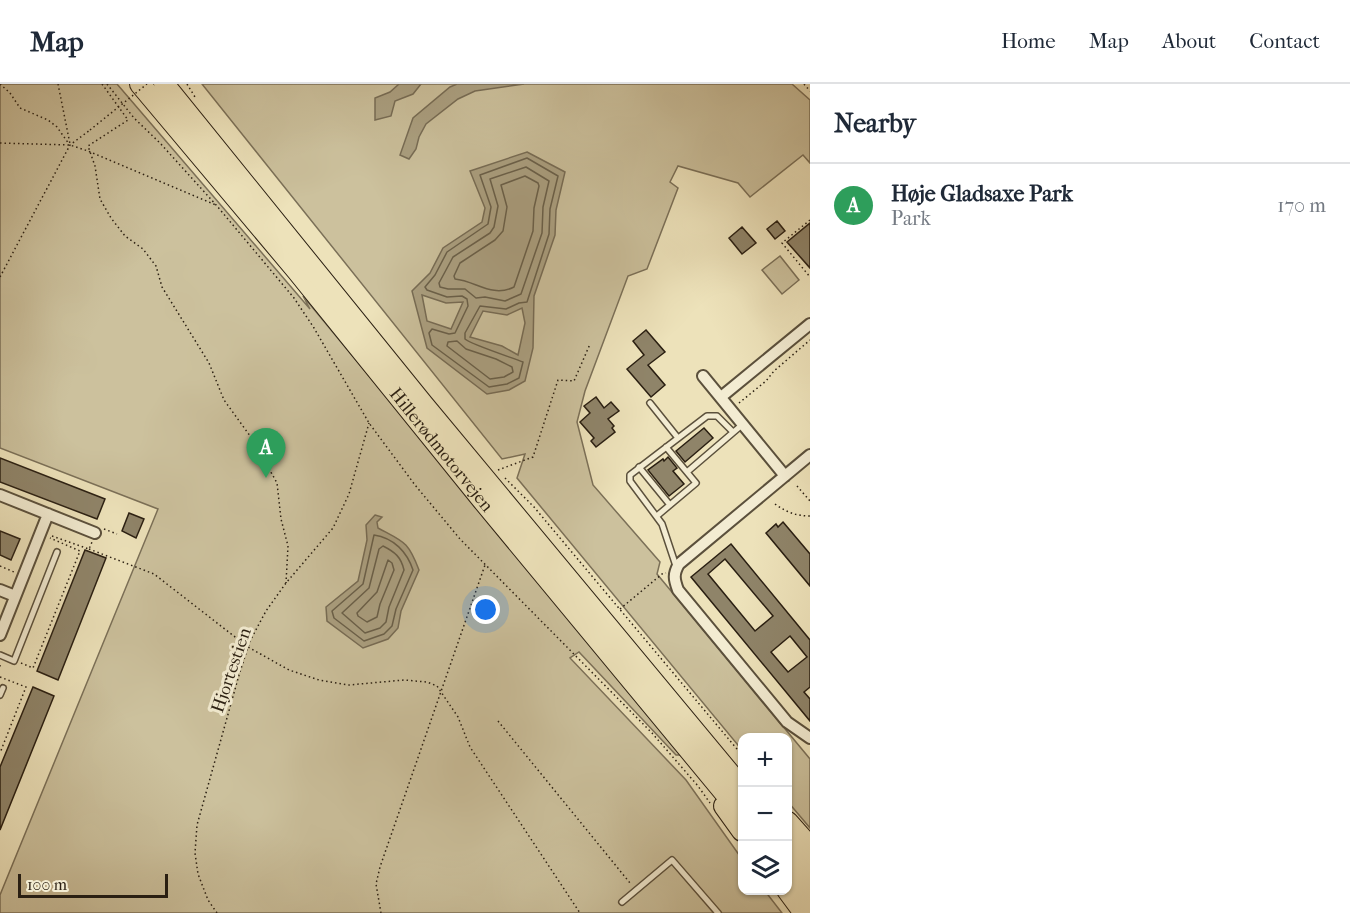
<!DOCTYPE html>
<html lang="en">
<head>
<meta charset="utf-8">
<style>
	:root { --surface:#fff; --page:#f2f2f3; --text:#1f2937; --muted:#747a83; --line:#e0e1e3; --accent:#d93025 }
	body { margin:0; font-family:"IM FELL French Canon",serif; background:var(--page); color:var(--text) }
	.controls { position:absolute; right:18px; bottom:18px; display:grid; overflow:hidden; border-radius:12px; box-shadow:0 2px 4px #0004 }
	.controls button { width:54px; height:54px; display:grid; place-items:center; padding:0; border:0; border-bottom:2px solid var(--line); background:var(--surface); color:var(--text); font:30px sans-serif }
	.scale { position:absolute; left:18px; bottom:15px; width:150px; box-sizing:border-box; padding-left:6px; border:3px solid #2a1f12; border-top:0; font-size:16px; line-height:21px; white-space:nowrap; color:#2a1f12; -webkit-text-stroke:4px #f3ecd2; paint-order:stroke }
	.you { position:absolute; left:486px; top:526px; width:21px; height:21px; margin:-15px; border:4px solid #fff; border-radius:50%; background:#1a73e8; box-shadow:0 0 0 9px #1a73e833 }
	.badge { display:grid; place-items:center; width:39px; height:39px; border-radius:50%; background:var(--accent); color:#fff; font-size:20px; font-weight:700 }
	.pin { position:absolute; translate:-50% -50px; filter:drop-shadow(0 2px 3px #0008) }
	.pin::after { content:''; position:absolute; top:32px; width:21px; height:18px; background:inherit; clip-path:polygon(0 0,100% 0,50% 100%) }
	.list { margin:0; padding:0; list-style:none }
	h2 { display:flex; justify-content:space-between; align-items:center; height:78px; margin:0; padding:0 24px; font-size:26px }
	h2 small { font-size:20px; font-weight:400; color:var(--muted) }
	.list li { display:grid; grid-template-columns:39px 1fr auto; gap:18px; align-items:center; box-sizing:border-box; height:84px; padding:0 24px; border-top:2px solid var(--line) }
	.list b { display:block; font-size:22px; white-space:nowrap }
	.list p { margin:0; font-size:20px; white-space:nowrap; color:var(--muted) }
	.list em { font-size:20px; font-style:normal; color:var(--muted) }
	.icon { flex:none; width:33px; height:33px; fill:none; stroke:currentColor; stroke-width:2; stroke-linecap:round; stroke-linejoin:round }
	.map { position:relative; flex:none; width:810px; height:829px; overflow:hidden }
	header { display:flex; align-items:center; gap:36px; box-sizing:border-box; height:84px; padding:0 30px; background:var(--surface); border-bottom:2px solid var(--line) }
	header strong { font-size:28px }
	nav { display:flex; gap:33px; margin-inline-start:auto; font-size:21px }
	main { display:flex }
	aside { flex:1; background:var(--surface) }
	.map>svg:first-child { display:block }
</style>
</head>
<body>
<header>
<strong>Map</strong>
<nav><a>Home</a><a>Map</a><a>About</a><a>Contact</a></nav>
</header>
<main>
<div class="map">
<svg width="810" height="829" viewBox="0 0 810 829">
	<rect width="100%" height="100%" fill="#ede2ba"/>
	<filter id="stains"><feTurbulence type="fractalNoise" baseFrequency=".00333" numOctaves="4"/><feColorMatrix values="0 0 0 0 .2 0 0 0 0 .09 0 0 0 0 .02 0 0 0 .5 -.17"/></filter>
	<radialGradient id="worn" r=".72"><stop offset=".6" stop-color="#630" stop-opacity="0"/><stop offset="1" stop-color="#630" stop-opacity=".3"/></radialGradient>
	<!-- green -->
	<path fill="#ccc19d" stroke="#7b7058" stroke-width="1.5" d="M0 0H117L310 225 303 212 682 671H676L579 568 570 574 686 696 742 775V806L765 807 782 829H0V811L158 425 0 364Z
		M202 0H792L810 16V79L803 71 750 113 738 99 678 82 670 98 678 104 647 185 628 192 585 307 577 338 593 401 660 478 657 490 810 675V744L788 718V654H742V666L517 394 525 370 502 375Z
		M780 172 799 196 782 210 762 186Z"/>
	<!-- water -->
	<path fill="#aba081" stroke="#776c55" stroke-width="1.5" fill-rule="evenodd" d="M399 0H421L413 10 395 17 391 32 375 36V14L390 8Z
		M457 0H524L475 7 458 15 426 40 419 53 416 65 409 75 400 71 413 34 450 3Z
		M527 68 565 88 556 126 555 151 534 212 533 264 525 297 509 306 487 310 427 264 412 207 430 189 443 164 482 138 485 124 470 87ZM422 211 446 219 463 218 451 245 427 237ZM522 224 525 239 518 271 502 262 470 253 483 227 507 231Z
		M375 431 382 433 377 438 378 444C404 458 408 457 419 486L401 527 398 544 388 555 363 564 327 537 326 523 358 497 367 456 366 441Z"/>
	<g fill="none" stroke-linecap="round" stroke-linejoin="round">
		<!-- shore -->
		<path stroke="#6a604a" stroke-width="1.5" d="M527 74 558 92 550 125 549 150 527 218 519 219 506 225 480 222 465 249V255C470 260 513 274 523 278L519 294 507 300 489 303 432 261 429 249 432 245 449 250 455 249 468 222 467 215 462 212 447 213 427 206 425 203 435 191 447 168 488 140 491 123 480 91Z
			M526 83 549 97 543 123 542 149 521 210 505 217 485 213 476 214 465 205H448L440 203 439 199 453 173 490 149 494 143 498 122 490 95Z
			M525 92 538 99 539 102 534 124 533 147 514 203C492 214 476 197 455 195L454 192 460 179 495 156 503 147 507 123 501 101Z
			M457 257 466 265 496 275 512 283 513 288 504 293 490 295 447 262 448 258Z
			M374 451C394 454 407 468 413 486L396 525 392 542 384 550 364 557 334 534 332 527 363 500Z
			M383 462C395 468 401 473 404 486L389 523 386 538 380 544 365 549 342 529 369 504 379 465Z
			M388 476 392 479 394 486 380 520 377 533 367 538 358 532 357 529 377 508Z"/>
	</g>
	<!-- building -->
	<path fill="#8f8469" stroke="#2a1f12" stroke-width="1.5" fill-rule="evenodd" d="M777 137 785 147 775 155 767 145Z
		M810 139V184L787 158Z
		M742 143 756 159 742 170 729 154Z
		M646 246 665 268 648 281 665 301 651 313 627 285 644 271 633 257Z
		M596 313 604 324 611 318 619 327 608 335 614 342 612 344 615 348 596 363 591 357 594 354 580 338 590 329 584 322Z
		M704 344 713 354 685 378 676 367Z
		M668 373 677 384 673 387 684 400 669 412 648 386 663 375 664 377Z
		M0 374 105 415 97 435 0 398Z
		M129 429 144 435 136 454 122 447Z
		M783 438 810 470V502L766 449 776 440 778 443Z
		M0 447 20 455 11 476 0 471Z
		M731 460 810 556V603L804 608 810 615V637L691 493ZM725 475 773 532 755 547 708 490ZM790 552 807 573 788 588 771 568Z
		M85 466 106 474 58 596 37 587Z
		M33 603 54 612 0 746V683Z"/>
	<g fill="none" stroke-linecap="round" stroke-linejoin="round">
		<!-- lane casing -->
		<g stroke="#5b503c" stroke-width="8">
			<path id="lane" d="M650 319 678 354
				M639 383 670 421
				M687 388 743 340
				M658 431 696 399 666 363
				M676 482 662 440 630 397V391L707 332H717L733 348
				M0 571 14 577 57 468
				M0 611 3 604
				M622 818 672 776 718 829"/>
		</g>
		<!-- street casing -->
		<g stroke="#5b503c" stroke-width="14">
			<path id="street" d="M703 292 785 392
				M721 313 810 240
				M810 371 679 480C673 490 674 495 678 506L787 638 810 654
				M0 411 95 449
				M0 506 15 512
				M0 551 48 430"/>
		</g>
		<!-- highway casing -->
		<g stroke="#2a1f12" stroke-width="22">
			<g id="highway">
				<path id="s1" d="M140 0 297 187 483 417 742 730"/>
				<path d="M164 0 423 320 742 704"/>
				<path d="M724 722 742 747"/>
				<path d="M788 738 810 763"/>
				<path d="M788 759 810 786"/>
				<path d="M788 784 810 812"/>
				<path d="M787 806 804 829"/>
			</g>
		</g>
		<!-- path -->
		<path stroke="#2a1f12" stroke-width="1.5" stroke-dasharray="1.5 3" stroke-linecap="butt" d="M0 0 10 9 20 24 48 36 57 43 69 60
			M58 0 70 60
			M102 0 128 36 88 62 95 82 100 115 111 134 125 152 143 165 156 182 162 203 209 279 224 316 253 356 277 399 281 435 288 462 286 499
			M107 0 134 34 160 59 217 122 294 214 314 244 369 339 415 401 460 455 652 649 698 702 710 719
			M187 0 195 13
			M804 0 810 7
			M0 59 70 61 88 67 216 121
			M810 136 782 159 810 193
			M0 193 70 61 90 46
			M739 319 766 297 774 287 810 256
			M498 386 533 373 558 296 574 297 590 260
			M505 394 534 423 742 671
			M797 402 810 417
			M775 420C786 428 796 432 810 432
			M104 445 117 450
			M52 452 89 465 92 458
			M89 465 154 490 248 563 289 586 319 596 349 601 404 596 427 598 437 602 458 633 470 663 580 829
			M0 482 14 488
			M620 525 662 490 666 489
			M21 579 33 584 80 467 50 454
			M0 581V585
			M0 593 26 603 0 669
			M498 637 630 799
			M217 829 208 816 198 790 195 769 197 741 239 591 250 557 266 527 286 499 333 444 349 410 369 339
			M381 829 376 800 380 783 485 481"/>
		<!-- lane -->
		<use href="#lane" stroke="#f3ecd2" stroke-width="5"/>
		<!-- street -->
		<use href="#street" stroke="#f3ecd2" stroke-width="10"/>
		<!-- highway -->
		<use href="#highway" stroke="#ede2ba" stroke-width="20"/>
		<!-- path-bridge -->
		<path stroke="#2a1f12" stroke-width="1.5" stroke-dasharray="1.5 3" stroke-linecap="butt" d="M90 46 147 0"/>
	</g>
	<g text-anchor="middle" stroke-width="6" stroke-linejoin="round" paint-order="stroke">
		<!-- street labels -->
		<g font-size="18" fill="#2a1f12" stroke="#f3ecd2">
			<text dy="6" stroke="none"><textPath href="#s1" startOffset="474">Hillerødmotorvejen</textPath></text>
			<text transform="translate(231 586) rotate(-71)" y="6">Hjortestien</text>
		</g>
	</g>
	<rect width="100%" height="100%" filter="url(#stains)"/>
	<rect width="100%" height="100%" fill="url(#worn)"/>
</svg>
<div class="controls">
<button>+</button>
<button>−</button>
<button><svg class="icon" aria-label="layers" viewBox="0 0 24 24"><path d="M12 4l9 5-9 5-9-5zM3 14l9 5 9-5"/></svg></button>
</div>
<div class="scale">100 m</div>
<div class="you"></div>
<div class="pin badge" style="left:266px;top:394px;background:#2e9e5b">A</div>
</div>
<aside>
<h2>Nearby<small></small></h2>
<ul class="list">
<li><span class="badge" style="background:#2e9e5b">A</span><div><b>Høje Gladsaxe Park</b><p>Park</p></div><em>170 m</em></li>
</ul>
</aside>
</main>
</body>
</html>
